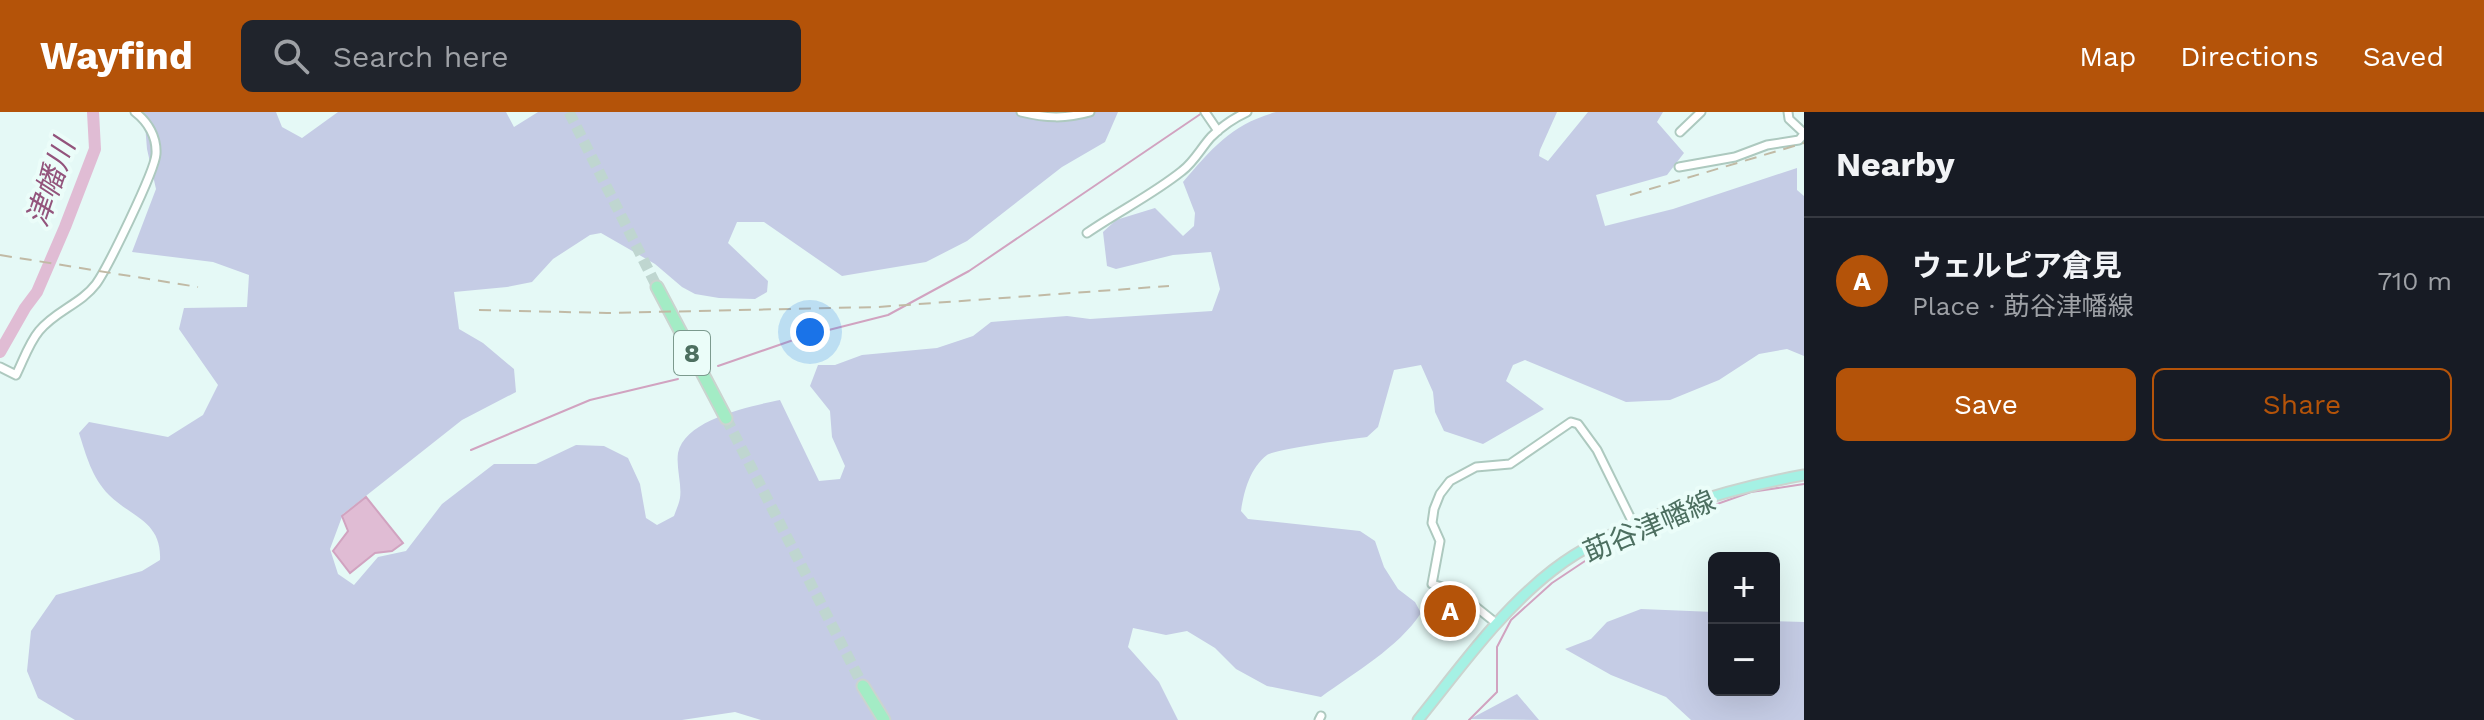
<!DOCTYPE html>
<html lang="en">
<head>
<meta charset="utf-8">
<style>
	:root { --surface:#171b24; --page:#20242c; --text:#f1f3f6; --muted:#9ea1a6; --line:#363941; --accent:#b45309 }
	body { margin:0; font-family:"Work Sans","Noto Sans JP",sans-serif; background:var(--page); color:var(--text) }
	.controls { position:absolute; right:24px; bottom:24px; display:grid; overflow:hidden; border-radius:12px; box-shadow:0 8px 32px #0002 }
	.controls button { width:72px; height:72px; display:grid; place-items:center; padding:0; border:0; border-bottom:2px solid var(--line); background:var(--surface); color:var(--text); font:40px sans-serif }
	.you { position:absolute; left:810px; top:220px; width:28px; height:28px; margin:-20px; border:6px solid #fff; border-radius:50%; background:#1a73e8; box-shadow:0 0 0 12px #1a73e833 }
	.badge { display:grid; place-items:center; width:52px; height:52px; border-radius:50%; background:var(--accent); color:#fff; font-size:26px; font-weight:700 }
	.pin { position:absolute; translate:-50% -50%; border:4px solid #fff; box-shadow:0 2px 8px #0006 }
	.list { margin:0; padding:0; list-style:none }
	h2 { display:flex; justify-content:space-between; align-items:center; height:104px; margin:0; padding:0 32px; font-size:34px }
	h2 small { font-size:26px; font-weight:400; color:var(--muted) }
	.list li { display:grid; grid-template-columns:52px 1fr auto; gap:24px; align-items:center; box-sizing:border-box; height:128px; padding:0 32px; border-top:2px solid var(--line) }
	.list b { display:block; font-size:30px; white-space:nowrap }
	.list p { margin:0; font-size:26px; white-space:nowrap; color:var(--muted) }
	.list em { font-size:26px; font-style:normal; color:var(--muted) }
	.actions { display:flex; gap:16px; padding:24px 32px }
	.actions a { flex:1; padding:18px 0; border:2px solid var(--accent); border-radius:12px; text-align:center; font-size:28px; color:var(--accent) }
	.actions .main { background:var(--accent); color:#fff }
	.icon { flex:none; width:44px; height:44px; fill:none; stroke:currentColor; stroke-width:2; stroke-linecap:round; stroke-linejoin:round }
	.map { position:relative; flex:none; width:1804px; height:608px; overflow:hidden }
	header { display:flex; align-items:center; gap:48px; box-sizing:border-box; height:112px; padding:0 40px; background:var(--accent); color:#fff }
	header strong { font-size:38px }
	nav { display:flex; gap:44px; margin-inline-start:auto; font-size:28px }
	.search { width:560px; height:72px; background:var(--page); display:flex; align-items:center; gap:20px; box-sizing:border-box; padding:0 28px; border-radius:12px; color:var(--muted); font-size:30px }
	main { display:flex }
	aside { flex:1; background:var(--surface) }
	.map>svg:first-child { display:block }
</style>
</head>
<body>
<header>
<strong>Wayfind</strong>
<div class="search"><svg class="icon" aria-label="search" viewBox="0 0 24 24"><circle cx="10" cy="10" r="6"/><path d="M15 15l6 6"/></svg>Search here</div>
<nav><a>Map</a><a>Directions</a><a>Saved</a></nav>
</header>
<main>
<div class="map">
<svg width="1804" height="608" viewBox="0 0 1804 608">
	<rect width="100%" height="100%" fill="#e5f9f6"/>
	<!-- green -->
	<path fill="#c5cce5" d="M144 0H276L282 15 302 26 338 0H506L514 15 538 0H1118L1105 30 1062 55 967 129 926 150 842 164 764 110H737L728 131 768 169 767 180 755 187 719 186 695 182 682 175 655 152 601 121 590 123 553 147 532 170 507 175 454 180 459 217 483 231 514 257 516 280 462 308 343 402 330 437 338 462 354 473 378 445 406 439 442 392 494 352H536L576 333 604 334 628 346 640 372 646 406 657 413 674 404C676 398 679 392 680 386 682 372 676 356 678 341 685 307 751 294 780 288L819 369 840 367 845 354 832 325 830 299 810 274 818 253H835L862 243 937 236 973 224 991 210 1067 204 1090 207 1212 199 1220 177 1211 140 1173 143 1116 157 1107 154 1103 120 1116 108 1155 96 1183 124 1194 114 1195 101 1183 70C1212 36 1232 12 1276 0H1557L1540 38 1539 44 1548 49 1588 0H1663L1657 10 1684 41 1667 63 1596 83 1605 114 1673 97 1797 56V78L1804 84V244L1787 237 1759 242 1719 268 1670 288 1626 290 1525 248 1513 253 1506 269 1544 297 1483 332 1444 319 1435 300 1433 280 1421 253 1394 258 1378 315 1367 325C1351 327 1276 337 1267 343 1250 356 1244 379 1241 399L1248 407 1360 419 1375 429 1384 455 1398 477 1415 490 1421 501C1398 536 1355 560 1321 585L1267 574 1236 557 1215 536 1187 519 1166 523 1133 516 1128 535 1159 570 1178 608H761L735 600 682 608H75L38 586 27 559 31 519 56 483 142 459 160 448C162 409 131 405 109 383 92 366 86 343 79 321L89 310 168 325 203 303 218 273 179 217 184 196 247 195 249 163 213 150 132 140 156 77 147 37Z
		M1641 497 1714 500V578H1774V509L1804 510V608H1691L1666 585 1611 563 1565 537 1591 527 1607 510Z
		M1517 582 1539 608 1470 607Z"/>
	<!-- water -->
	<path fill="#e0bcd4" stroke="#d1a3c0" stroke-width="2" d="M366 385 403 431 392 439 375 441 350 461 333 439 348 419 342 404Z"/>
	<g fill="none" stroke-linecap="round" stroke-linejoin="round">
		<!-- stream -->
		<path stroke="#d1a3c0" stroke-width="2" d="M718 254 805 224 888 203 969 159 1202 1
			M471 338 590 288 678 267
			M1469 608 1497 580V535L1511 508 1552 471 1594 443 1641 419 1751 380 1804 372"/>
		<!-- river -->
		<path stroke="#e0bcd4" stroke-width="12" d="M0 240 25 196 37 180 65 115 95 37 93 0"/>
		<!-- highway-tunnel -->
		<path stroke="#bfd6d0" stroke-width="11" stroke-dasharray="11 5.5" stroke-linecap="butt" d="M569 0 657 175
			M726 306 863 574"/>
		<!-- minor casing -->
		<g stroke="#adc9bf" stroke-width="11">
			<path id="minor" d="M1021 0C1046 6 1065 7 1090 0
				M1205 0 1218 19
				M1788 0 1789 7 1804 21
				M1680 20 1701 0
				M1679 55 1735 45 1767 33 1799 28 1804 22
				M1087 121C1119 99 1152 83 1182 59 1194 50 1201 36 1211 25 1221 15 1234 6 1247 0
				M0 255 16 263C23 249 29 231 39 219 55 199 81 192 96 172 107 157 155 59 156 42 157 25 148 10 135 0
				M1496 511 1456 479 1432 472 1440 429 1432 411 1434 397 1440 382 1450 369 1476 355 1510 352 1571 310 1578 312 1597 338 1634 413
				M1319 608 1321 604"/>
		</g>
		<!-- major casing -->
		<g stroke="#cad4cf" stroke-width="13">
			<path id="major" d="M1418 608C1460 556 1500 499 1553 458 1616 409 1726 377 1804 363"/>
		</g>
		<!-- highway casing -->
		<g stroke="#cad4cf" stroke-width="15">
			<path id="highway" d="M657 175 726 306
				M863 574 884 608"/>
		</g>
		<!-- minor -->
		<use href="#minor" stroke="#fff" stroke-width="7"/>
		<!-- major -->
		<use href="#major" stroke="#a5f1e4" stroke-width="9"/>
		<!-- highway -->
		<use href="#highway" stroke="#a3ecc5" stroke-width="11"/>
		<!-- rail -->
		<path stroke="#c1baa5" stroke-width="2" stroke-dasharray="12 8" stroke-linecap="butt" d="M1630 83 1804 31
			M0 143 198 175
			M479 198 607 201 878 195 1169 174"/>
	</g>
	<g text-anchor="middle" stroke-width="8" stroke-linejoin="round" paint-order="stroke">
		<!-- shield labels -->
		<rect fill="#ebfdf9" stroke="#7c9a8e" stroke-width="2" x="674" y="219" width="36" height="44" rx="6"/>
		<g font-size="26" font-weight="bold" fill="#4d6f60">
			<text x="692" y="250">8</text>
		</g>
		<!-- street labels -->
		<g font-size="28" fill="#4d6f60" stroke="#ebfdf9">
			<text transform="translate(1649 414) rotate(-23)" y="10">莇谷津幡線</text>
		</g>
		<!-- water labels -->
		<g font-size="30" font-style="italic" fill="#93547c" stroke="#ebfdf9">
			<text transform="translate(51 71) rotate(-71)" y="10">津幡川</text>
		</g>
	</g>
</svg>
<div class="controls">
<button>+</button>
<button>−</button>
</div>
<div class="you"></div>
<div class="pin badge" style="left:1450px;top:499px">A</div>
</div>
<aside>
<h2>Nearby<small></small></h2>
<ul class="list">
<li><span class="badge">A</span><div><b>ウェルピア倉見</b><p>Place · 莇谷津幡線</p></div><em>710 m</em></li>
</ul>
<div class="actions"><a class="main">Save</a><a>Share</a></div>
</aside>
</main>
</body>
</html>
